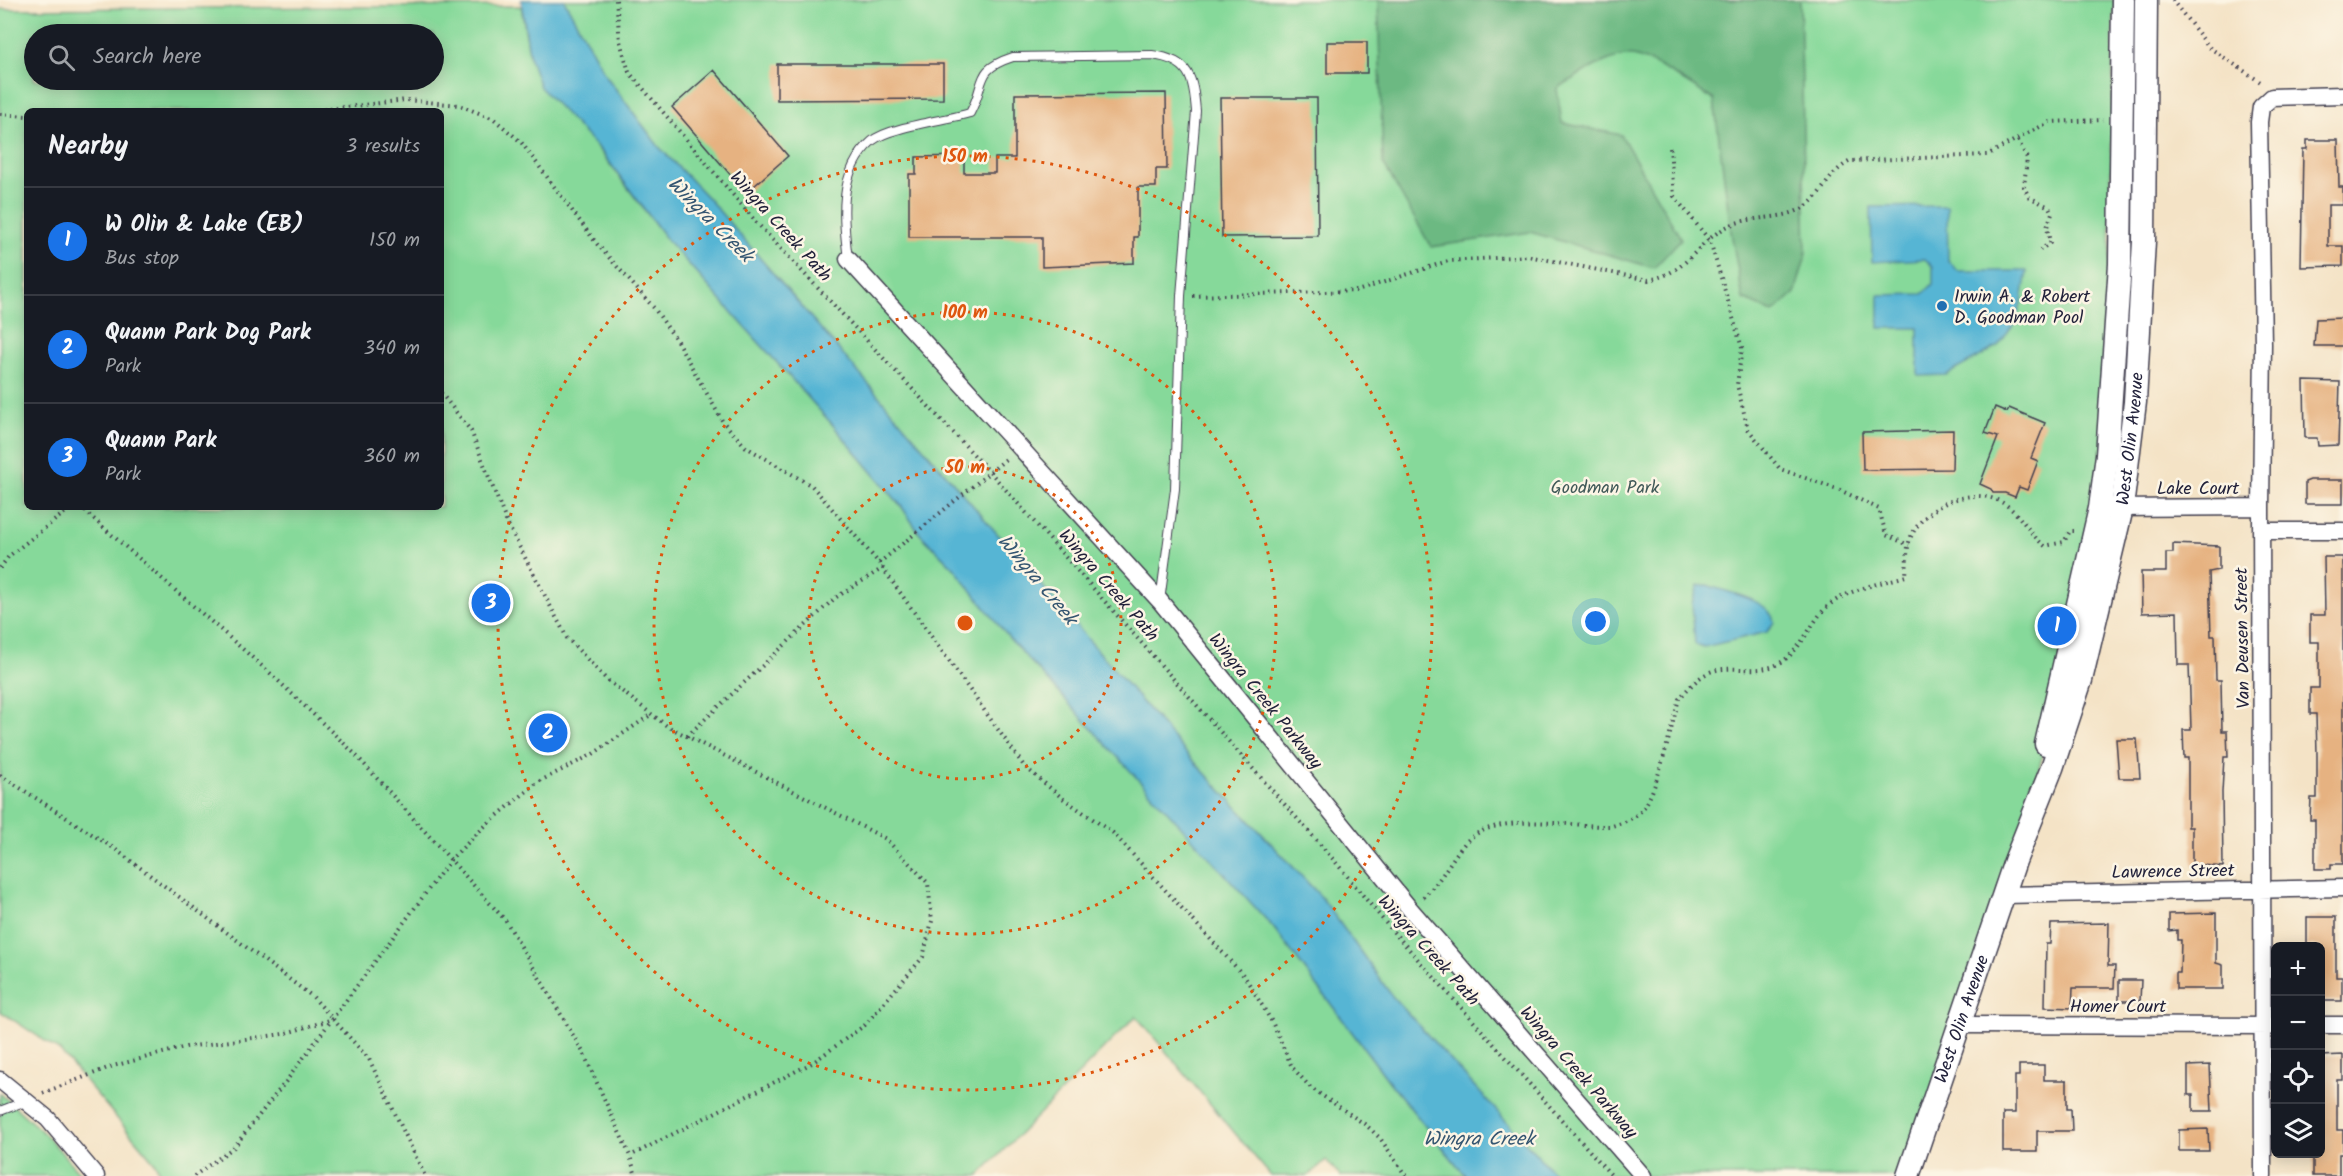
<!DOCTYPE html>
<html lang="en">
<head>
<meta charset="utf-8">
<style>
	:root { --surface:#171b24; --page:#242831; --text:#f1f3f6; --muted:#9ea1a6; --line:#363941; --accent:#1a73e8 }
	body { margin:0; font-family:Kalam,sans-serif; background:var(--page); color:var(--text) }
	.controls { position:absolute; right:18px; bottom:18px; display:grid; overflow:hidden; border-radius:9px; box-shadow:0 3px 15px #0003 }
	.controls button { width:54px; height:54px; display:grid; place-items:center; padding:0; border:0; border-bottom:2px solid var(--line); background:var(--surface); color:var(--text); font:30px sans-serif }
	.you { position:absolute; left:1596px; top:622px; width:21px; height:21px; margin:-15px; border:4px solid #fff; border-radius:50%; background:#1a73e8; box-shadow:0 0 0 9px #1a73e833 }
	.badge { display:grid; place-items:center; width:39px; height:39px; border-radius:50%; background:var(--accent); color:#fff; font-size:20px; font-weight:700 }
	.pin { position:absolute; translate:-50% -50%; border:3px solid #fff; box-shadow:0 2px 6px #0006 }
	.list { margin:0; padding:0; list-style:none }
	h2 { display:flex; justify-content:space-between; align-items:center; height:78px; margin:0; padding:0 24px; font-size:26px }
	h2 small { font-size:20px; font-weight:400; color:var(--muted) }
	.list li { display:grid; grid-template-columns:39px 1fr auto; gap:18px; align-items:center; box-sizing:border-box; height:108px; padding:0 24px; border-top:2px solid var(--line) }
	.list b { display:block; font-size:22px; white-space:nowrap }
	.list p { margin:0; font-size:20px; white-space:nowrap; color:var(--muted) }
	.list em { font-size:20px; font-style:normal; color:var(--muted) }
	.icon { flex:none; width:33px; height:33px; fill:none; stroke:currentColor; stroke-width:2; stroke-linecap:round; stroke-linejoin:round }
	.map { position:relative; flex:none; width:2343px; height:1176px; overflow:hidden }
	.search { position:absolute; background:var(--surface); box-shadow:0 3px 15px #0003; left:24px; top:24px; width:420px; height:66px; display:flex; align-items:center; gap:15px; box-sizing:border-box; padding:0 21px; border-radius:33px; color:var(--muted); font-size:22px }
	.panel { position:absolute; background:var(--surface); box-shadow:0 3px 15px #0003; left:24px; top:108px; width:420px; height:402px; border-radius:9px }
	.map>svg:first-child { display:block }
</style>
</head>
<body>
<div class="map">
<svg width="2343" height="1176" viewBox="0 0 2343 1176">
	<rect width="100%" height="100%" fill="#fcf5e5"/>
	<filter id="ink" filterUnits="userSpaceOnUse"><feTurbulence type="fractalNoise" baseFrequency=".0167" numOctaves="2"/><feDisplacementMap in="SourceGraphic" scale="12" xChannelSelector="R" yChannelSelector="G"/><feConvolveMatrix kernelMatrix="1 2 1 2 8 2 1 2 1" color-interpolation-filters="sRGB"/></filter>
	<filter id="wash" filterUnits="userSpaceOnUse"><feTurbulence type="fractalNoise" baseFrequency=".008" numOctaves="4" result="noise"/><feDisplacementMap in="SourceGraphic" scale="24" xChannelSelector="R" yChannelSelector="G"/><feGaussianBlur stdDeviation="1.35" result="paint"/><feColorMatrix in="noise" values="0 0 0 0 0 0 0 0 0 0 0 0 0 0 0 0 0 1.4 0 .05"/><feComposite in="paint" operator="in"/></filter>
	<g filter="url(#wash)">
		<rect width="100%" height="100%" fill="#f4e3c6"/>
		<!-- green -->
		<path fill="#86d99a" stroke="#547e6a" stroke-width="1.5" fill-rule="evenodd" d="M564 0H2114L2107 455 2053 715 2015 861 1908 1176H1556L1392 996 1322 898 1187 754 708 198 659 147 606 76Z
			M521 6 530 59 668 241 832 424 902 507 920 534 954 568 1273 927 1391 1084 1466 1176H1340L1326 1160 1308 1176H1271L1136 1016 978 1176H161L155 1163 60 1051 0 1011V9ZM34 34H434V80H34ZM27 111H441V507H27Z
			M0 1093 48 1137 82 1176H0Z"/>
		<!-- forest -->
		<path fill="#6cb982" stroke="#476e5e" stroke-width="1.5" d="M1378 0H1800L1806 255 1795 293 1773 312 1743 299 1731 232 1714 100C1695 88 1653 59 1632 56 1612 53 1573 78 1557 89L1562 123 1621 135 1681 239 1654 268 1530 232 1431 247 1383 163Z"/>
		<!-- water -->
		<path fill="#56b5d4" stroke="#3c6c88" stroke-width="1.5" d="M521 0H564L606 76 659 147 708 198 1187 754 1322 898 1392 996 1556 1176H1466L1391 1084 1273 927 1009 638 954 568 920 534 902 507 832 424 668 241 601 151 540 87 530 59Z
			M1947 206 1948 260 1958 271H2027L2022 301 2013 326 1997 347 1946 375 1918 376V328H1879V295L1923 294 1933 284V267L1925 259 1872 262 1871 207Z
			M1707 585C1726 593 1770 598 1774 622L1767 632 1704 647 1695 644 1692 603 1698 586Z"/>
		<g id="blocks">
			<!-- building -->
			<path fill="#e6b281" d="M1327 42H1367V73H1327Z
				M777 64H943V99L777 100Z
				M714 70 788 156 746 193 672 107Z
				M1166 93 1167 169H1156V187H1138V237H1134V263L1042 267V237H909V174H916V157L964 156V173H995V158H1015V94Z
				M1220 98H1317L1318 236 1222 237Z
				M2307 140H2338L2339 187H2343V205H2328V246H2343V266L2301 267 2303 149H2307Z
				M2343 318V346H2314L2316 319Z
				M2304 381 2340 382 2338 445 2318 446 2317 438H2305Z
				M1995 407 2007 412 2009 408 2045 423 2031 458 2038 461 2027 490 2019 487 2015 497 2005 493H1993L1991 489 1980 484 1998 437 1985 433Z
				M1953 430 1952 469 1863 470 1862 432Z
				M2310 480H2343V504H2305V482Z
				M2173 544 2219 546V570L2209 572 2211 636H2215L2216 680H2221L2222 731H2227L2228 757H2224L2222 792 2223 867 2192 864V827H2188V758H2184L2183 730H2191L2190 695 2189 665H2178L2177 612 2142 613 2141 572H2166V553H2173Z
				M2324 557H2343V864H2331V869H2315V820H2310L2311 798H2317V755L2316 714H2310V688H2319V642H2310V615H2325Z
				M2116 739H2137L2140 778H2119Z
				M2216 913V963L2223 965V989H2176V973H2180L2181 940H2177V930L2169 931V914Z
				M2307 917H2336V977H2342V1001H2320V946H2307Z
				M2109 923 2108 966H2115L2114 988H2073L2072 1008 2045 1007 2046 944H2050L2051 924Z
				M2119 980H2141L2140 1001H2119Z
				M2343 1055V1080H2337V1130H2343V1154H2339V1176H2313V1154H2320L2321 1056Z
				M2019 1065H2044V1080H2067V1109H2071L2072 1131H2037V1152H2003V1113H2015V1076H2019Z
				M2210 1065 2212 1111H2193V1095H2188V1066Z
				M2208 1129 2209 1151H2179V1130Z"/>
		</g>
	</g>
	<g filter="url(#ink)">
		<use href="#blocks" fill-opacity="0" stroke="#423f50" stroke-width="1.5"/>
		<g fill="none" stroke-linecap="round" stroke-linejoin="round">
			<!-- lane casing -->
			<g stroke="#423f50" stroke-width="10">
				<path id="lane" d="M848 259C843 220 837 171 872 141 888 127 947 120 970 113 987 82 973 70 1013 57L1152 55C1190 60 1193 77 1196 111L1181 296 1175 489 1160 601
					M0 1111 26 1101"/>
			</g>
			<!-- street casing -->
			<g stroke="#423f50" stroke-width="19">
				<path id="street" d="M848 259 1160 601 1410 909 1643 1176
					M2112 508 2261 507
					M2261 531H2343
					M2004 895 2343 888
					M1960 1025 2276 1026
					M2320 1025H2343
					M0 1080 48 1119 96 1176
					M2263 1176 2261 507 2263 344 2259 122 2261 107 2272 97 2343 95"/>
			</g>
			<!-- secondary casing -->
			<g stroke="#423f50" stroke-width="25">
				<g id="secondary">
					<path d="M2046 744 2100 508 2107 455 2120 264 2123 0"/>
					<path id="s1" d="M1908 1176 2015 861 2052 768 2081 680 2122 508 2135 402 2144 241 2146 0"/>
				</g>
			</g>
			<!-- path -->
			<path stroke="#423f50" stroke-width="4" stroke-dasharray="1.5 4.5" stroke-linecap="butt" d="M616 0 620 41 629 72 663 112 756 222 990 472 1333 859 1389 927 1612 1176
				M2172 0 2210 48 2262 83
				M312 111 406 100 459 105 494 119 521 142 597 244 654 308 677 341 723 422 746 447 812 486 879 563 1024 766 1061 797 1113 833 1245 977 1272 1022 1292 1067 1311 1088 1366 1125 1380 1138 1406 1176
				M0 114 27 116
				M2018 140 2027 158 2024 187 2029 197 2049 207 2052 213 2047 227 2050 243 2040 250
				M1670 148 1674 196 1710 241 1742 348 1737 385 1748 429 1780 469 1840 490 1879 509 1886 535 1909 545
				M1193 296 1357 291 1448 261 1528 256 1648 280C1687 273 1693 247 1723 229 1749 213 1781 223 1806 206 1824 193 1829 171 1851 161L1987 155 2049 122 2103 120
				M441 393 471 431 506 521 567 638 606 679 667 726 886 839 928 883 932 921 923 957 865 1025 812 1063 630 1156
				M80 507 270 673 354 753 506 921 583 1052 630 1156 636 1176
				M879 563 1006 459
				M0 568 9 556 72 507
				M687 736 835 598 883 568
				M0 775 115 849 313 997 369 1059 425 1176
				M1423 897C1441 882 1450 860 1465 843 1495 810 1572 827 1612 826 1622 823 1633 819 1641 811 1657 795 1672 723 1679 699 1687 690 1695 680 1706 674 1727 662 1756 676 1778 664 1799 653 1807 630 1822 612 1841 590 1879 584 1906 576 1907 565 1906 550 1910 539 1923 506 1971 484 2003 503 2021 514 2029 534 2045 546L2064 542 2070 531H2074
				M43 1093 113 1066 186 1047 283 1034 333 1019
				M194 1176 234 1147 287 1080 451 859 486 825 538 782 593 754 652 714"/>
			<!-- lane -->
			<use href="#lane" stroke="#fff" stroke-width="8"/>
			<!-- street -->
			<use href="#street" stroke="#fff" stroke-width="16"/>
			<!-- secondary -->
			<use href="#secondary" stroke="#fff" stroke-width="22"/>
		</g>
	</g>
	<!-- distance rings -->
	<g fill="none" stroke="#de560e" stroke-width="3" stroke-dasharray="3 6">
		<circle cx="965" cy="623" r="156"/>
		<circle cx="965" cy="623" r="311"/>
		<circle cx="965" cy="623" r="467"/>
	</g>
	<!-- markers -->
	<circle fill="#1f6fb2" stroke="#fcf5e5" stroke-width="2" cx="1942" cy="306" r="6"/>
	<g text-anchor="middle" stroke-width="5" stroke-linejoin="round" paint-order="stroke">
		<!-- street labels -->
		<g font-size="18" fill="#22223b" stroke="#fcf5e5">
			<text transform="translate(781 226) rotate(48)" y="6">Wingra Creek Path</text>
			<text dy="6" stroke="none"><textPath href="#s1" startOffset="772">West Olin Avenue</textPath></text>
			<text x="2198" y="494">Lake Court</text>
			<text transform="translate(1109 585) rotate(49)" y="6">Wingra Creek Path</text>
			<text transform="translate(2242 638) rotate(-91)" y="6">Van Deusen Street</text>
			<text transform="translate(1266 701) rotate(51)" y="6">Wingra Creek Parkway</text>
			<text transform="translate(2173 871) rotate(-1)" y="6">Lawrence Street</text>
			<text transform="translate(1429 950) rotate(48)" y="6">Wingra Creek Path</text>
			<text x="2118" y="1012">Homer Court</text>
			<text dy="6" stroke="none"><textPath href="#s1" startOffset="166">West Olin Avenue</textPath></text>
			<text transform="translate(1579 1072) rotate(49)" y="6">Wingra Creek Parkway</text>
		</g>
		<!-- poi labels -->
		<g font-size="18" fill="#22223b" stroke="#fcf5e5" text-anchor="start">
			<text x="1954" y="302">Irwin A. &amp; Robert<tspan x="1954" dy="21">D. Goodman Pool</tspan></text>
		</g>
		<!-- park labels -->
		<g font-size="18" fill="#405958" stroke="#fcf5e5">
			<text x="1605" y="493">Goodman Park</text>
		</g>
		<!-- water labels -->
		<g font-size="20" font-style="italic" fill="#345571" stroke="#fcf5e5">
			<text transform="translate(711 219) rotate(45)" y="7">Wingra Creek</text>
			<text transform="translate(1038 579) rotate(50)" y="7">Wingra Creek</text>
			<text x="1479" y="1145">Wingra Creek</text>
		</g>
	</g>
	<circle cx="965" cy="623" r="9" fill="#de560e" stroke="#fcf5e5" stroke-width="3"/>
	<g font-size="18" text-anchor="middle" font-weight="bold" fill="#de560e" stroke="#fcf5e5" stroke-width="5" stroke-linejoin="round" paint-order="stroke">
		<text x="965" y="162">150 m</text>
		<text x="965" y="318">100 m</text>
		<text x="965" y="473">50 m</text>
	</g>
</svg>
<div class="controls">
<button>+</button>
<button>−</button>
<button><svg class="icon" aria-label="locate" viewBox="0 0 24 24"><circle cx="12" cy="12" r="6"/><path d="M12 2v4M12 18v4M2 12h4M18 12h4"/></svg></button>
<button><svg class="icon" aria-label="layers" viewBox="0 0 24 24"><path d="M12 4l9 5-9 5-9-5zM3 14l9 5 9-5"/></svg></button>
</div>
<div class="you"></div>
<div class="pin badge" style="left:2057px;top:626px">1</div>
<div class="pin badge" style="left:548px;top:733px">2</div>
<div class="pin badge" style="left:491px;top:603px">3</div>
<div class="search"><svg class="icon" aria-label="search" viewBox="0 0 24 24"><circle cx="10" cy="10" r="6"/><path d="M15 15l6 6"/></svg>Search here</div>
<section class="panel">
<h2>Nearby<small>3 results</small></h2>
<ul class="list">
<li><span class="badge">1</span><div><b>W Olin &amp; Lake (EB)</b><p>Bus stop</p></div><em>150 m</em></li>
<li><span class="badge">2</span><div><b>Quann Park Dog Park</b><p>Park</p></div><em>340 m</em></li>
<li><span class="badge">3</span><div><b>Quann Park</b><p>Park</p></div><em>360 m</em></li>
</ul>
</section>
</div>
</body>
</html>
